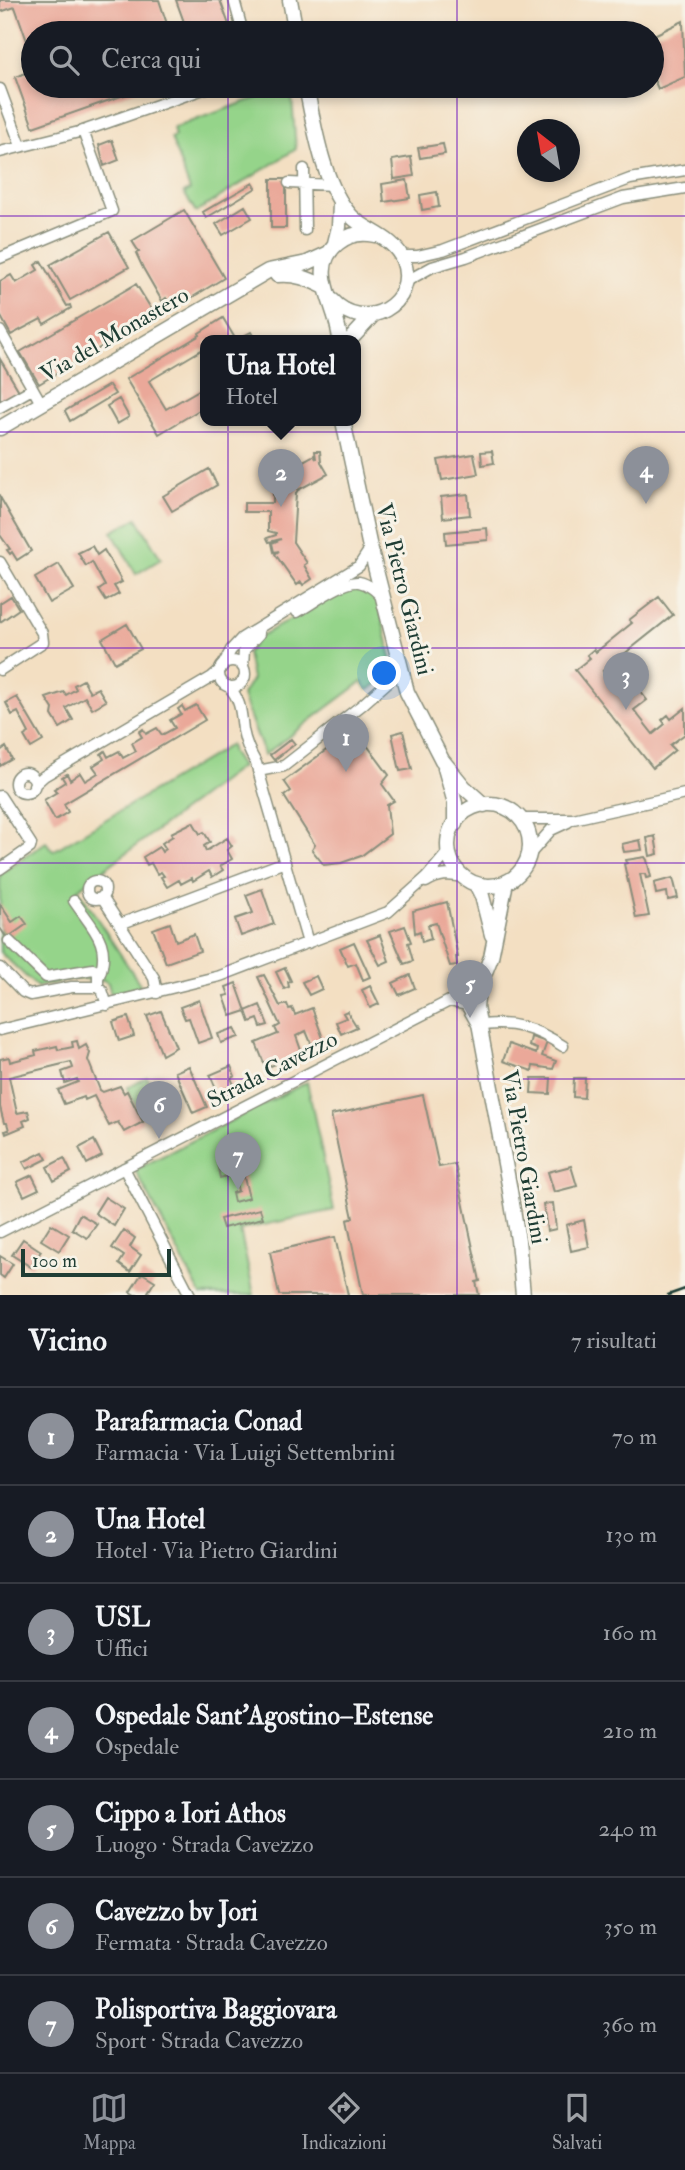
<!DOCTYPE html>
<html lang="it">
<head>
<meta charset="utf-8">
<style>
	:root { --surface:#171b24; --page:#242831; --text:#f1f3f6; --muted:#9ea1a6; --line:#363941; --accent:#8c9099 }
	body { margin:0; font-family:"IM FELL Double Pica",serif; background:var(--page); color:var(--text) }
	.compass { position:absolute; left:517px; top:119px; width:63px; height:63px; border-radius:50%; background:var(--surface); box-shadow:0 4px 10px #0003; rotate:329deg }
	.scale { position:absolute; left:21px; bottom:18px; width:150px; box-sizing:border-box; padding-left:7px; border:4px solid #1f3d34; border-top:0; font-size:19px; line-height:24px; white-space:nowrap; color:#1f3d34; -webkit-text-stroke:5px #f7f3e8; paint-order:stroke }
	.you { position:absolute; left:385px; top:674px; width:24px; height:24px; margin:-18px; border:5px solid #fff; border-radius:50%; background:#1a73e8; box-shadow:0 0 0 10px #1a73e833 }
	.badge { display:grid; place-items:center; width:46px; height:46px; border-radius:50%; background:var(--accent); color:#fff; font-size:23px; font-weight:700 }
	.pin { position:absolute; translate:-50% -58px; filter:drop-shadow(0 2px 4px #0008) }
	.pin::after { content:''; position:absolute; top:37px; width:24px; height:21px; background:inherit; clip-path:polygon(0 0,100% 0,50% 100%) }
	.popup { position:absolute; left:200px; top:335px; width:161px; height:91px; box-sizing:border-box; display:grid; place-content:center; border-radius:14px; background:var(--surface); filter:drop-shadow(0 2px 5px #0005); font-size:23px; white-space:nowrap; color:var(--muted) }
	.popup b { font-size:26px; color:var(--text) }
	.popup::after { content:''; position:absolute; left:50%; top:100%; margin-left:-14px; border:14px solid transparent; border-top-color:var(--surface) }
	.list { margin:0; padding:0; list-style:none }
	h2 { display:flex; justify-content:space-between; align-items:center; height:91px; margin:0; padding:0 28px; font-size:30px }
	h2 small { font-size:23px; font-weight:400; color:var(--muted) }
	.list li { display:grid; grid-template-columns:46px 1fr auto; gap:21px; align-items:center; box-sizing:border-box; height:98px; padding:0 28px; border-top:2px solid var(--line) }
	.list b { display:block; font-size:26px; white-space:nowrap }
	.list p { margin:0; font-size:23px; white-space:nowrap; color:var(--muted) }
	.list em { font-size:23px; font-style:normal; color:var(--muted) }
	.icon { flex:none; width:38px; height:38px; fill:none; stroke:currentColor; stroke-width:2; stroke-linecap:round; stroke-linejoin:round }
	.map { position:relative; flex:none; width:685px; height:1295px; overflow:hidden }
	.search { position:absolute; background:var(--surface); box-shadow:0 4px 10px #0003; left:21px; right:21px; top:21px; height:77px; display:flex; align-items:center; gap:18px; box-sizing:border-box; padding:0 24px; border-radius:38px; color:var(--muted); font-size:26px }
	.sheet { height:777px; background:var(--surface) }
	nav { display:flex; justify-content:space-around; align-items:center; box-sizing:border-box; height:98px; border-top:2px solid var(--line); background:var(--surface); font-size:19px; color:var(--muted) }
	nav a { display:grid; justify-items:center; gap:4px }
	nav .on { color:var(--accent) }
	.map>svg:first-child { display:block }
</style>
</head>
<body>
<div class="map">
<svg width="685" height="1295" viewBox="0 0 685 1295">
	<rect width="100%" height="100%" fill="#f7f3e8"/>
	<filter id="ink" filterUnits="userSpaceOnUse"><feTurbulence type="fractalNoise" baseFrequency=".0143" numOctaves="2"/><feDisplacementMap in="SourceGraphic" scale="14" xChannelSelector="R" yChannelSelector="G"/><feConvolveMatrix kernelMatrix="1 2 1 2 8 2 1 2 1" color-interpolation-filters="sRGB"/></filter>
	<filter id="wash" filterUnits="userSpaceOnUse"><feTurbulence type="fractalNoise" baseFrequency=".00686" numOctaves="4" result="noise"/><feDisplacementMap in="SourceGraphic" scale="28" xChannelSelector="R" yChannelSelector="G"/><feGaussianBlur stdDeviation="1.57" result="paint"/><feColorMatrix in="noise" values="0 0 0 0 0 0 0 0 0 0 0 0 0 0 0 0 0 1.4 0 .05"/><feComposite in="paint" operator="in"/></filter>
	<g filter="url(#wash)">
		<rect width="100%" height="100%" fill="#f3dfc2"/>
		<!-- green -->
		<path fill="#95d48a" stroke="#5a885f" stroke-width="2" d="M290 86H295L292 98 296 149 196 212 184 193 190 190 171 138 175 136 173 128Z
			M137 518 161 559 136 574 112 532Z
			M356 585 374 595 379 604 392 662C388 676 380 683 368 690L362 682 264 755C258 734 248 716 242 695L252 679 247 653 259 637 347 588Z
			M230 745 232 753 241 767 78 889 141 986 111 994 108 983 103 980 71 979 37 987 0 952V874L46 842 53 851Z
			M147 1077 162 1105 142 1116 127 1088Z
			M307 1082 334 1210 240 1230 254 1295H201L135 1170Z"/>
		<g id="blocks">
			<!-- building -->
			<path fill="#eaa899" d="M0 0H159L170 33H33V58L15 7 0 12Z
				M176 0H220L232 33H198L197 31 188 33Z
				M683 21 685 77 658 89 652 75V36Z
				M33 70V86H150L33 127 15 77Z
				M112 140 119 160 104 166 99 145Z
				M443 144 445 154 420 158 418 148Z
				M411 157 414 176 394 179 392 160Z
				M271 179H286V228H271Z
				M407 180 410 198 384 202 382 184Z
				M253 183 256 188 206 218 203 212Z
				M437 192 439 207 422 210 420 195Z
				M245 206 252 218 223 235 216 224Z
				M184 210 224 278 173 309 166 298 162 301 143 268 136 253 139 252 132 241Z
				M109 232 129 267 70 300 50 265Z
				M41 261 67 306 70 305 71 308 44 324 41 319 11 335 0 315V281L11 275 16 283 38 270 35 265Z
				M136 284 155 315 39 384 20 352Z
				M223 318 236 340 251 332 256 341H206V354L203 349 149 381 166 409 206 386V406L159 434 126 379 200 335 199 333Z
				M0 359 19 391 0 402Z
				M109 385 115 394 70 421 65 411Z
				M119 399 129 417 117 424 107 406Z
				M315 451H320L321 462 328 474 298 490 296 493 293 542 307 563 304 565 312 579 303 585 301 582 297 585 275 554 279 551 274 552 272 543 281 539 269 542 267 538 276 535V533L268 531V512H244V503H273V483L286 481 281 473 314 455 316 459Z
				M492 451 494 463 482 465 481 452Z
				M474 454 478 474 442 480 438 460Z
				M209 469 217 485 172 511 163 496Z
				M468 494 470 515 443 518 441 497Z
				M0 497 31 551 17 560 12 552 10 554 7 550 10 549 0 535Z
				M487 528 488 540 446 544 445 532Z
				M92 546 97 555 104 550 122 582 114 586 119 594 106 601 99 590 105 586 92 562 86 566 78 553Z
				M59 564 74 589 49 603 35 578Z
				M11 596 19 609 0 622V603Z
				M659 597 673 615 603 671 622 696 636 686 647 700 634 710 653 734 665 724 662 720 668 715 671 719 685 708V734L670 745 675 750 653 768 575 670 590 658 587 655 594 649 596 652 632 623 629 620Z
				M127 624 141 649 115 663 102 639Z
				M83 680 90 692 98 688 106 701 92 709 85 697 71 705 66 708 73 720 60 728 52 715 53 709 46 698 64 692 66 695 76 689 74 685Z
				M17 697 43 741 31 748 24 736 29 733 18 712 12 715 6 703Z
				M196 705 205 720 64 804 68 812 55 820 44 800 57 792 54 789 65 782 62 777 67 774 70 780 80 773 85 781 98 773 93 766 104 759 101 754 105 751 108 757 119 751 123 758 136 751 132 743 142 737 139 732 143 729 146 734 157 728 162 735 175 728 170 720 181 714 178 709 182 706 185 711Z
				M355 729 389 775 382 784 394 801 387 805 390 834 361 856 341 863 324 865 312 850 315 845 284 796 291 791 284 781Z
				M403 731 412 769 400 771 392 734Z
				M291 739 295 744 274 760 270 755Z
				M6 747 12 759 0 766V751Z
				M193 822 200 834 204 832 210 842 204 846 206 851 227 838 232 846 227 850 232 859 220 866 223 870 212 877 209 871 193 881 192 878 181 884 179 880 167 887 161 877 164 876 161 872 157 874 151 863 147 865 143 857 159 847 162 852 166 849 162 843 173 836 171 833Z
				M655 836 658 854 650 856 647 838Z
				M640 840 642 850 624 852 622 844Z
				M645 857 647 860 651 877 646 878 645 874H640L649 916 636 918 624 864 627 863 626 860Z
				M673 878 678 898 668 900 667 892 656 894 654 883Z
				M262 889 274 924 241 936 235 919 253 913 246 895Z
				M447 902 458 957H456L457 965 450 966 436 923 428 925 431 939 422 942 420 931 415 933 413 911Z
				M0 904 12 922 21 916 27 924 7 938 0 928Z
				M170 923 176 941 194 934 200 951 166 963 153 929Z
				M405 926 411 942 408 943 413 961 404 964 390 931Z
				M380 935 389 961 380 965 367 940Z
				M354 942 370 977 363 980 356 963 348 966 340 948Z
				M285 968 291 981 288 982 289 987 284 989 276 972Z
				M264 975 280 1006 287 1004 289 1009 292 1008 295 1015 312 1008 325 1044 313 1048 306 1031 296 1036 302 1053 266 1068 256 1043 278 1034 275 1028 280 1025 258 977Z
				M410 975 415 988 399 995 393 983Z
				M316 976 322 989 309 995 302 982Z
				M236 983 246 1011 260 1005 268 1025 261 1027 258 1019 250 1022 246 1011 231 1016 224 996 229 995 226 987Z
				M370 986 379 1004 370 1008 362 990Z
				M199 1000 212 1038 198 1043 189 1018 185 1019 180 1007Z
				M161 1011 176 1047 162 1055 147 1016Z
				M347 1011 357 1027 341 1034 336 1022 346 1018 343 1013Z
				M128 1017 134 1036 119 1041 113 1022Z
				M235 1028 239 1037 221 1043 218 1034Z
				M531 1037 547 1042 542 1056 556 1061 553 1069 533 1066 532 1071 503 1061 509 1044 536 1054 537 1049 529 1046Z
				M77 1041 79 1049 86 1045 90 1053 88 1060 100 1090 103 1092 120 1086 124 1093 127 1091 143 1122 124 1132 118 1122 109 1126 94 1096 85 1100 84 1097 64 1104 58 1090 78 1082 77 1079 65 1083 62 1072 73 1068 71 1062 9 1077 17 1113 28 1111 30 1118 23 1121 25 1126 6 1134 5 1131 9 1130 7 1123H4L0 1107V1059L9 1057 10 1062 36 1055 35 1051 57 1046 58 1050 73 1047 72 1042Z
				M189 1066 207 1107 193 1113 175 1072Z
				M231 1066 235 1076 231 1078 234 1085 218 1093 210 1075Z
				M532 1078H551L550 1094 531 1093Z
				M574 1078H585L584 1098 573 1097Z
				M423 1095 439 1167 455 1164 480 1281 476 1282 479 1295H363L347 1220 353 1218 331 1115Z
				M94 1140 102 1156 87 1164 79 1148Z
				M43 1152 47 1159 27 1169 23 1162Z
				M239 1157 249 1198 234 1202 232 1193 238 1191 234 1174 220 1178 217 1163Z
				M64 1158 71 1172 54 1181 47 1167Z
				M571 1166 577 1186 554 1192 548 1172Z
				M32 1175 39 1189 24 1196 17 1182Z
				M105 1197 124 1209 114 1226 95 1213Z
				M553 1203 556 1229 547 1231 543 1204Z
				M260 1209 263 1218 223 1228 220 1219Z
				M80 1214 97 1224 87 1238 72 1229Z
				M584 1220 589 1247 571 1251 566 1225Z
				M51 1224 69 1235 59 1251 41 1240Z
				M124 1230 135 1238 130 1247 141 1255 130 1272 119 1264 124 1256 112 1248Z
				M335 1237 348 1295H279L270 1252Z
				M23 1239 41 1251 31 1267 12 1255Z
				M0 1256 13 1264 4 1278 0 1275Z
				M142 1273 155 1281 148 1292 153 1295H135L130 1292Z"/>
		</g>
	</g>
	<g filter="url(#ink)">
		<use href="#blocks" fill-opacity="0" stroke="#898e7b" stroke-width="2"/>
		<g fill="none" stroke-linecap="round" stroke-linejoin="round">
			<!-- minor casing -->
			<g stroke="#898e7b" stroke-width="13">
				<path id="minor" d="M234 0 243 33
					M0 89 21 146
					M0 152 83 131 212 86
					M304 169 305 230
					M289 183 333 185
					M401 256H417L443 250 630 179 685 170
					M0 258 112 211 83 131
					M405 282 432 267 466 257 623 198 685 188
					M0 331 41 403
					M0 407 32 389
					M0 562 42 633 43 642 0 670
					M297 612C312 604 343 580 359 582 369 584 376 591 383 598
					M219 674a13 13 0 1 1 26 0a13 13 0 1 1-26 0Z
					M222 667 231 650 242 638 359 566 368 552 369 546
					M243 667 244 650 259 634
					M228 686C241 699 241 713 243 730 245 741 250 753 256 763L308 943
					M258 771 284 766 362 705 388 682 397 666 398 659
					M15 783a10 10 0 1 1 20 0a10 10 0 1 1-20 0Z
					M34 785 44 776 212 677 220 670
					M0 796 31 844 30 848 0 869
					M521 819H573L685 794
					M529 855 551 830 568 822
					M87 890a9 9 0 1 1 18 0a9 9 0 1 1-18 0Z
					M426 882C439 874 449 874 463 877
					M102 897 154 978 157 993
					M74 901C92 928 112 943 99 976
					M120 924 285 862
					M9 941 46 977 93 969 98 972V987
					M0 968 23 992 30 995 72 987H98L102 990 107 1005
					M450 1001 466 1005 478 1026C510 1020 536 1028 563 1046
					M0 1030 220 976 388 912 427 877 449 851
					M124 1168 190 1295
					M0 1232 459 996 470 989 480 976"/>
			</g>
			<!-- major casing -->
			<g stroke="#898e7b" stroke-width="17">
				<path id="major" d="M290 0 296 33
					M306 86C314 125 323 186 351 216 366 232 394 237 403 260 420 304 363 335 332 300
					M334 247 339 227 340 203
					M277 275C295 273 309 279 325 287
					M340 341C339 306 305 270 338 243 349 234 362 232 375 235
					M349 341 373 315
					M343 421 369 543 407 692 442 760 464 787 484 805
					M0 428 268 271 307 263 329 253
					M445 768 455 803V824
					M448 845a41 41 0 1 1 82 0a41 41 0 1 1-82 0Z
					M506 882 491 957 478 990 476 1007 509 1185 518 1240 523 1295
					M476 884 482 896 492 935"/>
			</g>
			<!-- minor -->
			<use href="#minor" stroke="#fff" stroke-width="10"/>
			<!-- major -->
			<use href="#major" stroke="#fff" stroke-width="14"/>
			<!-- rail -->
			<path stroke="#1f3d34" stroke-width="2.5" d="M668 1295 685 1289"/>
		</g>
	</g>
	<!-- grid -->
	<path fill="none" stroke="#7b2cbf" stroke-width="2" stroke-opacity="0.55" d="M228 0V33M457 0V33M228 86V1295M457 86V1295M0 216H685M0 432H685M0 648H685M0 863H685M0 1079H685"/>
	<g text-anchor="middle" stroke-width="6" stroke-linejoin="round" paint-order="stroke">
		<!-- street labels -->
		<g font-size="23" fill="#1f3d34" stroke="#f7f3e8">
			<text transform="translate(114 334) rotate(-30)" y="8">Via del Monastero</text>
			<text transform="translate(405 589) rotate(76)" y="8">Via Pietro Giardini</text>
			<text transform="translate(272 1069) rotate(-27)" y="8">Strada Cavezzo</text>
			<text transform="translate(525 1157) rotate(80)" y="8">Via Pietro Giardini</text>
		</g>
	</g>
</svg>
<svg class="compass" viewBox="-18 -18 36 36"><path d="M0-13l5 13h-10z" fill="#e53935"/><path d="M0 13l5-13h-10z" fill="#9ea1a6"/></svg>
<div class="scale">100 m</div>
<div class="you"></div>
<div class="pin badge" style="left:346px;top:772px">1</div>
<div class="pin badge" style="left:281px;top:507px">2</div>
<div class="popup"><b>Una Hotel</b>Hotel</div>
<div class="pin badge" style="left:626px;top:710px">3</div>
<div class="pin badge" style="left:646px;top:504px">4</div>
<div class="pin badge" style="left:470px;top:1018px">5</div>
<div class="pin badge" style="left:159px;top:1139px">6</div>
<div class="pin badge" style="left:238px;top:1190px">7</div>
<div class="search"><svg class="icon" aria-label="search" viewBox="0 0 24 24"><circle cx="10" cy="10" r="6"/><path d="M15 15l6 6"/></svg>Cerca qui</div>
</div>
<section class="sheet">
<h2>Vicino<small>7 risultati</small></h2>
<ul class="list">
<li><span class="badge">1</span><div><b>Parafarmacia Conad</b><p>Farmacia · Via Luigi Settembrini</p></div><em>70 m</em></li>
<li><span class="badge">2</span><div><b>Una Hotel</b><p>Hotel · Via Pietro Giardini</p></div><em>130 m</em></li>
<li><span class="badge">3</span><div><b>USL</b><p>Uffici</p></div><em>160 m</em></li>
<li><span class="badge">4</span><div><b>Ospedale Sant’Agostino–Estense</b><p>Ospedale</p></div><em>210 m</em></li>
<li><span class="badge">5</span><div><b>Cippo a Iori Athos</b><p>Luogo · Strada Cavezzo</p></div><em>240 m</em></li>
<li><span class="badge">6</span><div><b>Cavezzo bv Jori</b><p>Fermata · Strada Cavezzo</p></div><em>350 m</em></li>
<li><span class="badge">7</span><div><b>Polisportiva Baggiovara</b><p>Sport · Strada Cavezzo</p></div><em>360 m</em></li>
</ul>
</section>
<nav>
<a class="on"><svg class="icon" aria-label="map" viewBox="0 0 24 24"><path d="M3 6l6-2 6 2 6-2v14l-6 2-6-2-6 2zM9 4v14M15 6v14"/></svg>Mappa</a>
<a><svg class="icon" aria-label="directions" viewBox="0 0 24 24"><path d="M12 3l9 9-9 9-9-9zM9 14v-3h6M13 9l2 2-2 2"/></svg>Indicazioni</a>
<a><svg class="icon" aria-label="saved" viewBox="0 0 24 24"><path d="M7 4h10v16l-5-4-5 4z"/></svg>Salvati</a>
</nav>
</body>
</html>
